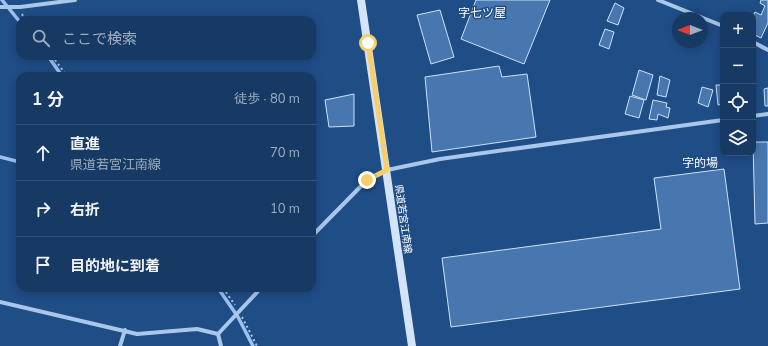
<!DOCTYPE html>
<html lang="ja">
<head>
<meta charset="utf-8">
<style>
	:root { --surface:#173a64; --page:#24456d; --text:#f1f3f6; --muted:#9eadbf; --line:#365478 }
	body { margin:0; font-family:"Nunito Sans","Noto Sans JP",sans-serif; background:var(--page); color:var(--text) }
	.controls { position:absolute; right:12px; top:12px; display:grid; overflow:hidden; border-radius:8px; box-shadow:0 2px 10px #0003 }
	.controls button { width:36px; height:36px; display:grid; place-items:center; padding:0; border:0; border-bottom:1px solid var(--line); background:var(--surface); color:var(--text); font:20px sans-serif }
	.compass { position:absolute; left:672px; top:12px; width:36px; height:36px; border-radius:50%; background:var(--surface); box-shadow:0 2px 10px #0003; rotate:270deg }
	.stop { position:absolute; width:12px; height:12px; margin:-9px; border:3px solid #f8ce69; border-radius:50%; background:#fff }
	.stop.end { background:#f8ce69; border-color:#fff; box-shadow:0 1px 4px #0008 }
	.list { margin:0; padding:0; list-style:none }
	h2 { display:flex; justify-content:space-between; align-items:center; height:52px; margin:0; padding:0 16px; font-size:17px }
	h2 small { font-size:13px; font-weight:400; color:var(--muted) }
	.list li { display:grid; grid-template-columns:26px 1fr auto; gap:12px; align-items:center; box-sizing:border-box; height:56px; padding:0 16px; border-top:1px solid var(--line) }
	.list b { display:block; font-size:15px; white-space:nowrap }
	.list p { margin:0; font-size:13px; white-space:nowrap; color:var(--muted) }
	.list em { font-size:13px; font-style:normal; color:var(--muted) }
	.icon { flex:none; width:22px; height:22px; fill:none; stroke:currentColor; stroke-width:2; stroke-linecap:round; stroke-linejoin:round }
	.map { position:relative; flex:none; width:768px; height:346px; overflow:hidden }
	.search { position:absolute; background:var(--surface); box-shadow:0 2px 10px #0003; left:16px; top:16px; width:300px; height:44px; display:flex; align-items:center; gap:10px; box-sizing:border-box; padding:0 14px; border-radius:12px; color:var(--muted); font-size:15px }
	.panel { position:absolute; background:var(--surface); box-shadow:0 2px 10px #0003; left:16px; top:72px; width:300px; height:220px; border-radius:12px }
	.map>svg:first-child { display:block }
</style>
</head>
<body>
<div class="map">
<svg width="768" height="346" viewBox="0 0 768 346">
	<rect width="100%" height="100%" fill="#1f4d86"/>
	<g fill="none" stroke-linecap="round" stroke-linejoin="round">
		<!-- stream -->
		<path stroke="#9cc2ec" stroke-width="3.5" d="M2 0 20 22
			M48 56 62 76
			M0 157 20 162
			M218 288 238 317 253 346"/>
	</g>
	<!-- building -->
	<path fill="#4877af" stroke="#cde1f8" d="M476 0H550L524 64 461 39Z
		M761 0H768V23L761 38 753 34V16L755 12 761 15 765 6 760 3Z
		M615 3 624 8 618 25 607 21Z
		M440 10 454 57 431 64 417 15Z
		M605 29 614 32 609 49 599 45Z
		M499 66 502 77 527 74 536 137 432 152 425 77Z
		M639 70 653 75 646 100 632 95Z
		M660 76 670 80 666 97 657 95Z
		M716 85H723V104L718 105Z
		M702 87 713 90 708 107 698 103Z
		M768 88V106H765L764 89Z
		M354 94V126L329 127 325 100Z
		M630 96 644 100 639 118 625 114Z
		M653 100 667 103 666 107 670 108 668 118 658 114 657 120 649 119Z
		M753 142H768V223L755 224Z
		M724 169 740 289 451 327 442 258 661 229 654 178Z"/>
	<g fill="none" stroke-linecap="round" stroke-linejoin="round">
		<!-- path -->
		<path stroke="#a9c7ea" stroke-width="2" stroke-dasharray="2 3" stroke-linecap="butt" d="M22 14 25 20
			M52 56 67 76
			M223 288 235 305
			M242 317 257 346"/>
		<!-- street -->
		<path stroke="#a9c7ea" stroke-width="4" d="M658 0 723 26
			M0 7H20L75 0
			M753 42 768 50
			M753 116 768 114
			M312 236 367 180 387 170 440 159 723 120
			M0 302 137 334 197 329 218 334
			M218 334 261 288
			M218 334 221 346
			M120 346 125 330"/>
		<!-- secondary -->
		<path stroke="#d4e4f8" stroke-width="8" d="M361 0 412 346"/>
	</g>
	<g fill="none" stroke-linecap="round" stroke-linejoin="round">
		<!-- route -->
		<path stroke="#f8ce69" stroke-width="5" d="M367 180 387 170 368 43"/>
	</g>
	<g text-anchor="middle" stroke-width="3" stroke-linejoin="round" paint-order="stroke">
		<!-- street labels -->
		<g font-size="10" fill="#fff" stroke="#1f4d86">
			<text transform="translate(404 219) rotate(82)" y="4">県道若宮江南線</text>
		</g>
		<!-- quarter labels -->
		<g font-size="12" fill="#fff" stroke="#1f4d86">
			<text x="482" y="17">字七ツ屋</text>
			<text x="700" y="167">字的場</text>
		</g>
	</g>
</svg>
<div class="controls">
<button>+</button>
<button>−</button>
<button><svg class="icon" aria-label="locate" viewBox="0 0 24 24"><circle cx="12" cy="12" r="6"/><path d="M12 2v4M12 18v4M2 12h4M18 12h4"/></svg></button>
<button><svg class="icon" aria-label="layers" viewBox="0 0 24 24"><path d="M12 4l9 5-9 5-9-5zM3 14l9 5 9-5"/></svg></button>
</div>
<svg class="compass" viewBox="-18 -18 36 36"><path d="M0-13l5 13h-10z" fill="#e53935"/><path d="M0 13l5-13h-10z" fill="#9eadbf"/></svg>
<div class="stop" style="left:368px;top:43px"></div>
<div class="stop end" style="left:367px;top:180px"></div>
<div class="search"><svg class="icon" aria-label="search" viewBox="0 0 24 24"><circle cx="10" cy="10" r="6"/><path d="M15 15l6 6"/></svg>ここで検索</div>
<section class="panel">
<h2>1 分<small>徒歩 · 80 m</small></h2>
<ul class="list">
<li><svg class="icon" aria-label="ahead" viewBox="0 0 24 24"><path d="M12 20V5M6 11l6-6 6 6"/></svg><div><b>直進</b><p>県道若宮江南線</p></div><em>70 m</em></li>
<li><svg class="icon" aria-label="right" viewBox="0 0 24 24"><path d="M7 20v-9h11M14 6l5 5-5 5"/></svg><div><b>右折</b></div><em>10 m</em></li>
<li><svg class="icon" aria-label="arrive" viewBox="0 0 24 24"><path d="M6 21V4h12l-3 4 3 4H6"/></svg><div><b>目的地に到着</b></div></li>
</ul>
</section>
</div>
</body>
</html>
